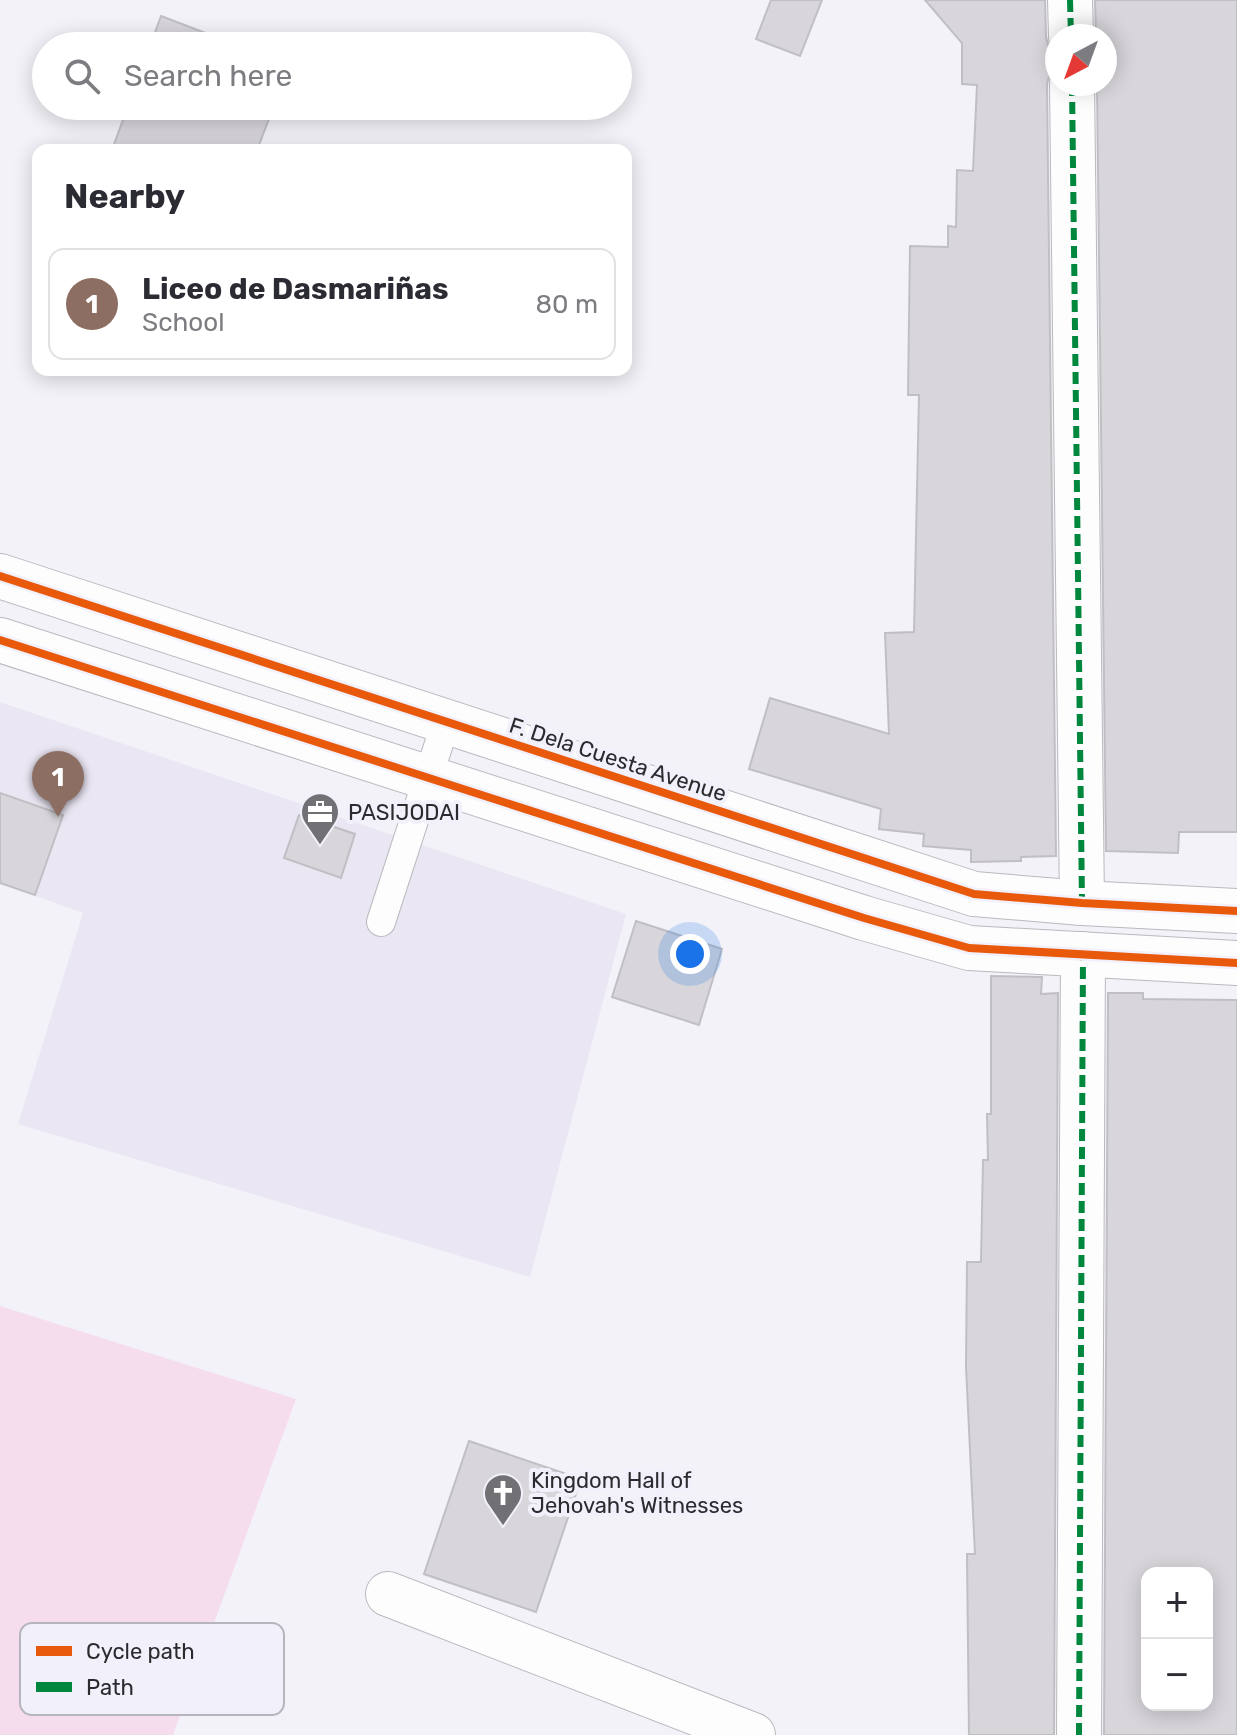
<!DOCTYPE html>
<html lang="en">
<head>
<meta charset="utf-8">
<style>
	:root { --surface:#fff; --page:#f7f7f7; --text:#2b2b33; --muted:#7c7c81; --line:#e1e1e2; --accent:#717075 }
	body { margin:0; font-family:Rubik,sans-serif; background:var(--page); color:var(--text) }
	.controls { position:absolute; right:24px; bottom:24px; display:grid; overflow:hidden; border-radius:16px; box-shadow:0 4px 20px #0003 }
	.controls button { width:72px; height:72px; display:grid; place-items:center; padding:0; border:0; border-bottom:2px solid var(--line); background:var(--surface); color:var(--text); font:40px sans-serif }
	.compass { position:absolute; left:1045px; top:24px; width:72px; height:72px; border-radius:50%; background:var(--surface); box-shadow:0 4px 20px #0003; rotate:221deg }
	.you { position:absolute; left:690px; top:954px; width:28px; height:28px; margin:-20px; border:6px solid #fff; border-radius:50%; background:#1a73e8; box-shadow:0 0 0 12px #1a73e833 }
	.badge { display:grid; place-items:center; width:52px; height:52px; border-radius:50%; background:var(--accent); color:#fff; font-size:26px; font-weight:700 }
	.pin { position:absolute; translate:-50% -66px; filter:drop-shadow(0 2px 4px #0008) }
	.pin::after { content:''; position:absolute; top:42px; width:28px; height:24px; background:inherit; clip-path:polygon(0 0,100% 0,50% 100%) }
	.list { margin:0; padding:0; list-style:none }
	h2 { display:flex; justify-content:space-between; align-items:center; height:104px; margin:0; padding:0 32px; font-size:34px }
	h2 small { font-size:26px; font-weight:400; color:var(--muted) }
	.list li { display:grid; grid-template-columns:52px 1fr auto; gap:24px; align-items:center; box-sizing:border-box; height:112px; margin:0 16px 16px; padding:0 16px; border:2px solid var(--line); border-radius:16px }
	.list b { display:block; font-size:30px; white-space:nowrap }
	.list p { margin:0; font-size:26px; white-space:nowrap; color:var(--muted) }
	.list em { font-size:26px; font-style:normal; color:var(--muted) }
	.icon { flex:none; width:44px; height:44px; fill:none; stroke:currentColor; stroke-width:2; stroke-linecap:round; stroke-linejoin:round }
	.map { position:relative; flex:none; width:1237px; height:1735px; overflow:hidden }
	.search { position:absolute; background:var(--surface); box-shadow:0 4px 20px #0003; left:32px; top:32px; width:600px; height:88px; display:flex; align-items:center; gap:20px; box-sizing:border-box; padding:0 28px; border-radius:44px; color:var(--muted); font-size:30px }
	.panel { position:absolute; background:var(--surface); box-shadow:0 4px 20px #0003; left:32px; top:144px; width:600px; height:232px; border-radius:16px }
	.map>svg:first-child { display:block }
</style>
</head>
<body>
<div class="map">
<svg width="1237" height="1735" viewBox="0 0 1237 1735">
	<rect width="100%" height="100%" fill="#f3f2f8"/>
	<!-- built -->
	<path fill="#eae6f3" d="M0 702 626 914 530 1277 18 1124 83 913 0 883Z"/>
	<!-- green -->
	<path fill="#f5ddee" d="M0 1306 296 1399 173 1735H0Z"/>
	<!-- building -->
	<path fill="#d8d6db" stroke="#c0bfc3" stroke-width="2" fill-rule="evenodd" d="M771 0H822L800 56 756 39Z
		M925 0H1045L1046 37 1049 48 1057 56V65L1050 72 1047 84 1056 856 1021 857V861L971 862V850L923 846 924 834 879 829 881 809 749 769 770 698 889 734 885 633 914 632 919 395H908L910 246 948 247V226L956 227 957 170 973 171 977 85 962 84V43Z
		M1095 0H1237V832H1179L1178 853 1106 851 1097 84H1105V36H1096Z
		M161 16 229 42 241 46H150Z
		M128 106H274L257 150H112Z
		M0 793 63 815 35 895 0 883Z
		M299 815 355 834 341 878 284 858Z
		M636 921 722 949 699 1025 612 997Z
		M991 976 1042 977 1041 994 1058 993 1054 1735H969L967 1554H975L966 1367 967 1262H981L983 1160H988L987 1114H991Z
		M1108 993H1143V999L1237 1000V1735H1104ZM1147 1573H1207V1705H1147Z
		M469 1441 581 1479 536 1612 424 1574Z"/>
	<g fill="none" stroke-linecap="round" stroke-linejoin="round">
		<!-- lane casing -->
		<g stroke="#bab9be" stroke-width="30">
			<path id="lane" d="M381 922 446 722"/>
		</g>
		<!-- street casing -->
		<g stroke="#bab9be" stroke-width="46">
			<path id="street" d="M1070 0 1071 36
				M1072 84 1082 903
				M388 1594 753 1735
				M1079 1735 1083 954"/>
		</g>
		<!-- secondary casing -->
		<g stroke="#bab9be" stroke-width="46">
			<path id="secondary" d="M0 576 974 894 1082 903 1237 911
				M0 640 864 918 969 948 1237 963"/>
		</g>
		<!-- lane -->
		<use href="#lane" stroke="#fdfdfe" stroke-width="28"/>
		<!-- street -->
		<use href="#street" stroke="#fdfdfe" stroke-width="44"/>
		<!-- secondary -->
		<use href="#secondary" stroke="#fdfdfe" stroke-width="44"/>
		<!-- quiet -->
		<path stroke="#00873e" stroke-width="6" stroke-dasharray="12 6" stroke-linecap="butt" d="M1070 0 1071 36
			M1072 84 1082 903
			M1079 1735 1083 954"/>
		<!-- cycleway casing -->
		<g stroke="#f2f0fa" stroke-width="13">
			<path id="cycleway" d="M0 576 974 894 1082 903 1237 911
				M0 640 864 918 969 948 1237 963"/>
		</g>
		<!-- cycleway -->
		<use href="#cycleway" stroke="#e8590c" stroke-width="8"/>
	</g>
	<!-- icons -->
	<defs>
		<g id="office-pin" transform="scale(2)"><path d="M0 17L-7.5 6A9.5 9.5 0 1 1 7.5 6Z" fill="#717075" stroke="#f2f0fa"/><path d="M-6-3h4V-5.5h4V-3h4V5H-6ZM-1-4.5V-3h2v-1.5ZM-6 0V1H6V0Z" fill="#fff"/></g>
		<g id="church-pin" transform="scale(2)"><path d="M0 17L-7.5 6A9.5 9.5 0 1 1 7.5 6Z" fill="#717075" stroke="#f2f0fa"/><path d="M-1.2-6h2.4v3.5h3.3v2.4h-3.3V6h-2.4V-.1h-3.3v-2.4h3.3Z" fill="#fff"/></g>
	</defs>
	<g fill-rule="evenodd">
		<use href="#office-pin" x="320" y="812"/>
		<use href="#church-pin" x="503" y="1493"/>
	</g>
	<g text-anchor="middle" stroke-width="8" stroke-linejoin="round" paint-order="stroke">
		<!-- street labels -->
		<g font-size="22" fill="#2b2a2e" stroke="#f2f0fa">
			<text transform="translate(618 759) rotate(18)" y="8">F. Dela Cuesta Avenue</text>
		</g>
		<!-- poi labels -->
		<g font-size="22" fill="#2b2a2e" stroke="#f2f0fa" text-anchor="start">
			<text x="348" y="820">PASIJODAI</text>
			<text x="531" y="1488">Kingdom Hall of<tspan x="531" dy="25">Jehovah's Witnesses</tspan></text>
		</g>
	</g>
	<!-- legend -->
	<rect x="20" y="1623" width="264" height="92" rx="12" fill="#f2f0fa" stroke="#b6b5bd" stroke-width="2"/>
	<rect x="36" y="1646" width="36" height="10" fill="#e8590c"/>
	<rect x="36" y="1682" width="36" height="10" fill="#00873e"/>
	<g font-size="22" fill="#2b2a2e">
		<text x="86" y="1659">Cycle path</text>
		<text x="86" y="1695">Path</text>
	</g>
</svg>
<div class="controls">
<button>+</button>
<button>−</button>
</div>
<svg class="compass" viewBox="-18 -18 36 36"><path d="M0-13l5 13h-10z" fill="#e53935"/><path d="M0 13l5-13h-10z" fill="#7c7c81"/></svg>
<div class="you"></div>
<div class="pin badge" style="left:58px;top:817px;background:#8d6e63">1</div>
<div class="search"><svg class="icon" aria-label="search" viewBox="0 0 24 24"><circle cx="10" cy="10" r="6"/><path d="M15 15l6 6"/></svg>Search here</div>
<section class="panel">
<h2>Nearby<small></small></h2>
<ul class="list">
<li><span class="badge" style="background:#8d6e63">1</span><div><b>Liceo de Dasmariñas</b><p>School</p></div><em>80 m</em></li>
</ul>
</section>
</div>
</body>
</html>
